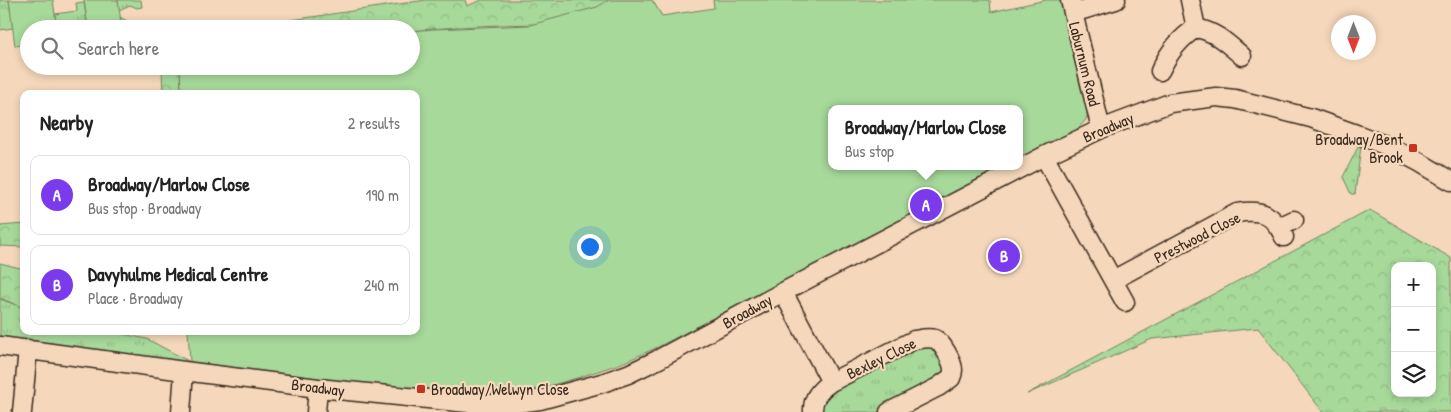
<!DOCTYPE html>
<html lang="en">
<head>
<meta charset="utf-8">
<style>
	:root { --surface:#fff; --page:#f2f2f2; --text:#222; --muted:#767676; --line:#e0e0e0; --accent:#7c3aed }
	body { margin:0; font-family:"Patrick Hand",sans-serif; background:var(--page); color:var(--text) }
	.controls { position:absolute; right:15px; bottom:15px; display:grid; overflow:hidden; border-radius:10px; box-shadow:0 2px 8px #0003 }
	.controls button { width:45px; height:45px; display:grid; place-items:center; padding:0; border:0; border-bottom:1px solid var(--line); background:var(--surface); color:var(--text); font:25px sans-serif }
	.compass { position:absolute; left:1331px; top:15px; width:45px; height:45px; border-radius:50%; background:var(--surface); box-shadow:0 2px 8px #0003; rotate:180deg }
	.you { position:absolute; left:589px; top:246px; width:18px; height:18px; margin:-12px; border:4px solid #fff; border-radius:50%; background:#1a73e8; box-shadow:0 0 0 8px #1a73e833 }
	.badge { display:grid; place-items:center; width:32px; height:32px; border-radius:50%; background:var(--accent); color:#fff; font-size:16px; font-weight:700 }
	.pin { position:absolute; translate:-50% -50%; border:2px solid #fff; box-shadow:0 1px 5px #0006 }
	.popup { position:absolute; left:828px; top:105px; width:195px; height:65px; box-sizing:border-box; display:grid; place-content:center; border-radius:10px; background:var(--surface); filter:drop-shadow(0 1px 4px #0005); font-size:16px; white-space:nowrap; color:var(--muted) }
	.popup b { font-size:19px; color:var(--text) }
	.popup::after { content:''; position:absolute; left:50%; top:100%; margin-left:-10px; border:10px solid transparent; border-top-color:var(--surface) }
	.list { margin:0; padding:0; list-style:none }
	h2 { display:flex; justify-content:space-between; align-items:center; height:65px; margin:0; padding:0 20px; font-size:21px }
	h2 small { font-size:16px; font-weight:400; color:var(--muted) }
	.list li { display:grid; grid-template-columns:32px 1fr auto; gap:15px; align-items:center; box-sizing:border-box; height:80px; margin:0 10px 10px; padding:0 10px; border:1px solid var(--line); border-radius:10px }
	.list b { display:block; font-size:19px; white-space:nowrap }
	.list p { margin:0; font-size:16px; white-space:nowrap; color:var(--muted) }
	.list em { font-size:16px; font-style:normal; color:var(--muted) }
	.icon { flex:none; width:28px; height:28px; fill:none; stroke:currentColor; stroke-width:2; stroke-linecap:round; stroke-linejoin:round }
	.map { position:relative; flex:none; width:1451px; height:412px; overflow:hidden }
	.search { position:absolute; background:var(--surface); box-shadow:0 2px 8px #0003; left:20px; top:20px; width:400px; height:55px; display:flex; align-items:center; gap:12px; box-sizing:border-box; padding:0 18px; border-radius:28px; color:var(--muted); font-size:19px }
	.panel { position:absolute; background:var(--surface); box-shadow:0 2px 8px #0003; left:20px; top:90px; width:400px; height:245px; border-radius:10px }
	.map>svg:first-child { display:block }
</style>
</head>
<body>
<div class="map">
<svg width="1451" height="412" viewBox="0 0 1451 412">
	<defs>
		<pattern id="grass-tufts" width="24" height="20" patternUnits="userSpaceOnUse" patternTransform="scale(1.25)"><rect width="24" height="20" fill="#a7d99b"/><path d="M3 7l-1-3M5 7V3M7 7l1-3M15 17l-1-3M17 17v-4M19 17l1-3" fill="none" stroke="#91ba85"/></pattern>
		<pattern id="forest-crowns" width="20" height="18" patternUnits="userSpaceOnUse" patternTransform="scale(1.25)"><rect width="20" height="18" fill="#a7d99b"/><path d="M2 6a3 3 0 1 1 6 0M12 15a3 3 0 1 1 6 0" fill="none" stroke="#91ba85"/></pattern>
	</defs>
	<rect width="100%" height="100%" fill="#f5d8bb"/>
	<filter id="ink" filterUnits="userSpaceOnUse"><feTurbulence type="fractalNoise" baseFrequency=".02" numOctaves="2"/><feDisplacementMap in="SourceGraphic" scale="10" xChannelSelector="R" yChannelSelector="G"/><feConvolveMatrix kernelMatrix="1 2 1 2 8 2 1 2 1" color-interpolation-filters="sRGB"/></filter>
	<g filter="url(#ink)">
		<!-- grass -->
		<path fill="url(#grass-tufts)" stroke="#71825c" d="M0 0H9L13 28 0 30Z
			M118 0H141L142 7 137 8 130 5 123 8 119 11Z
			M84 2 87 23 74 29H57L55 14 77 11 76 3Z
			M120 17 127 21 122 29H84L120 23Z
			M1359 145 1361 146 1355 194H1351L1343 177Z
			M0 299 24 308V331H108L147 339 190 362 0 339Z
			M918 344 937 348 947 373 882 412H818L824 394Z"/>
		<!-- forest -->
		<path fill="url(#forest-crowns)" stroke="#71825c" fill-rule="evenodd" d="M426 0H465L467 6 482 0H652L666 23C582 24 495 22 411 31V29H231Z
			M155 66H180L181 94H163L162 72Z
			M1370 210 1451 258V412H1323L1258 328 1152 339 1027 394ZM1395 266H1432V393H1395Z
			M24 224V247L0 246V226Z
			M0 263 24 269V308L0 298Z"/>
		<!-- park -->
		<path fill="#a7d99b" stroke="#71825c" d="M9 0H53L57 29H29V44L15 46Z
			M84 0H118L121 23 88 28Z
			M609 0H652L662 16 714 8 713 0H990L991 12 1046 0H1064L1090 110 1085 121 1074 132 1020 160V109H832V166H1008L874 236 782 282 660 346 622 363 577 378 538 389 496 393H452L414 390 190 362 188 331H416V94H181L180 66H411V31L434 29 530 25 597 7Z"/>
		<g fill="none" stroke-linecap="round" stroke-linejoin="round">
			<!-- minor casing -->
			<g stroke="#3b2a1e" stroke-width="21">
				<path id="minor" d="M1070 0 1101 129
					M1190 0 1196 28
					M1073 13 1116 0
					M1160 71C1168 54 1180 38 1196 28 1216 32 1227 43 1242 56
					M1044 156 1125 302
					M1279 227 1294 220
					M1113 280 1237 213C1262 209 1273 214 1284 237
					M783 292 831 382
					M0 346 184 371 318 388 478 404H510L540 400 602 383 628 374 657 360 783 292 1044 156 1101 129 1170 103 1216 97 1235 99 1311 118 1359 135 1390 147 1419 162 1451 181
					M22 412 28 349
					M181 412 184 371
					M316 412 318 388
					M813 412C812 399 820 389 831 382L914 340C921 339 928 337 935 339 942 342 953 362 953 370 953 373 952 376 951 378L938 387 889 412"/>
			</g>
			<!-- minor -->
			<use href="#minor" stroke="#f5d8bb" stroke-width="18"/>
		</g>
	</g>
	<!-- markers -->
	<g fill="#c8321e" stroke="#f5d8bb" stroke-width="2">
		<rect x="1408" y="143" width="10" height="10" rx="2.5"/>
		<rect x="416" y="384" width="10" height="10" rx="2.5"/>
	</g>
	<g text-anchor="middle" stroke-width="4.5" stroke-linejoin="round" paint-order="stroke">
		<!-- street labels -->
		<g font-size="16" fill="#3b2a1e" stroke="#f5d8bb">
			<text transform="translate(1085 64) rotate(76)" y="6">Laburnum Road</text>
			<text transform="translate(1108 127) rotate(-23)" y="6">Broadway</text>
			<text transform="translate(1197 237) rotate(-27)" y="6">Prestwood Close</text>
			<text transform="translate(747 311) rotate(-29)" y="6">Broadway</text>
			<text transform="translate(881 358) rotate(-26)" y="6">Bexley Close</text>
			<text transform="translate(318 387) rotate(7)" y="6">Broadway</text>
		</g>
		<!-- poi labels -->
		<g font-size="16" fill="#3b2a1e" stroke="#f5d8bb" text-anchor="end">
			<text x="1403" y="145">Broadway/Bent<tspan x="1403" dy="18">Brook</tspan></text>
			<text x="431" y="395" text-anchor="start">Broadway/Welwyn Close</text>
		</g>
	</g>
</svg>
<div class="controls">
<button>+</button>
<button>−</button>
<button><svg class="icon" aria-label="layers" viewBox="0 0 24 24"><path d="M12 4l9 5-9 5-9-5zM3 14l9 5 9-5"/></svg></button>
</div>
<svg class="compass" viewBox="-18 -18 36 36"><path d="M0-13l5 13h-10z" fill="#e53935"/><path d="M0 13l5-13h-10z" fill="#767676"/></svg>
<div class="you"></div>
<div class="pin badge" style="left:926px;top:205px">A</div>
<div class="popup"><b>Broadway/Marlow Close</b>Bus stop</div>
<div class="pin badge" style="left:1004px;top:256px">B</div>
<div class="search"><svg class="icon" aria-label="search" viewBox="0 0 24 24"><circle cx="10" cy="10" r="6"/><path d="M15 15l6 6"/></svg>Search here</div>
<section class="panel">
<h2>Nearby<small>2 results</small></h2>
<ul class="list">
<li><span class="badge">A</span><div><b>Broadway/Marlow Close</b><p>Bus stop · Broadway</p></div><em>190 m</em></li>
<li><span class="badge">B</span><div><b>Davyhulme Medical Centre</b><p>Place · Broadway</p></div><em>240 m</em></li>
</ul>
</section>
</div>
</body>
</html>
